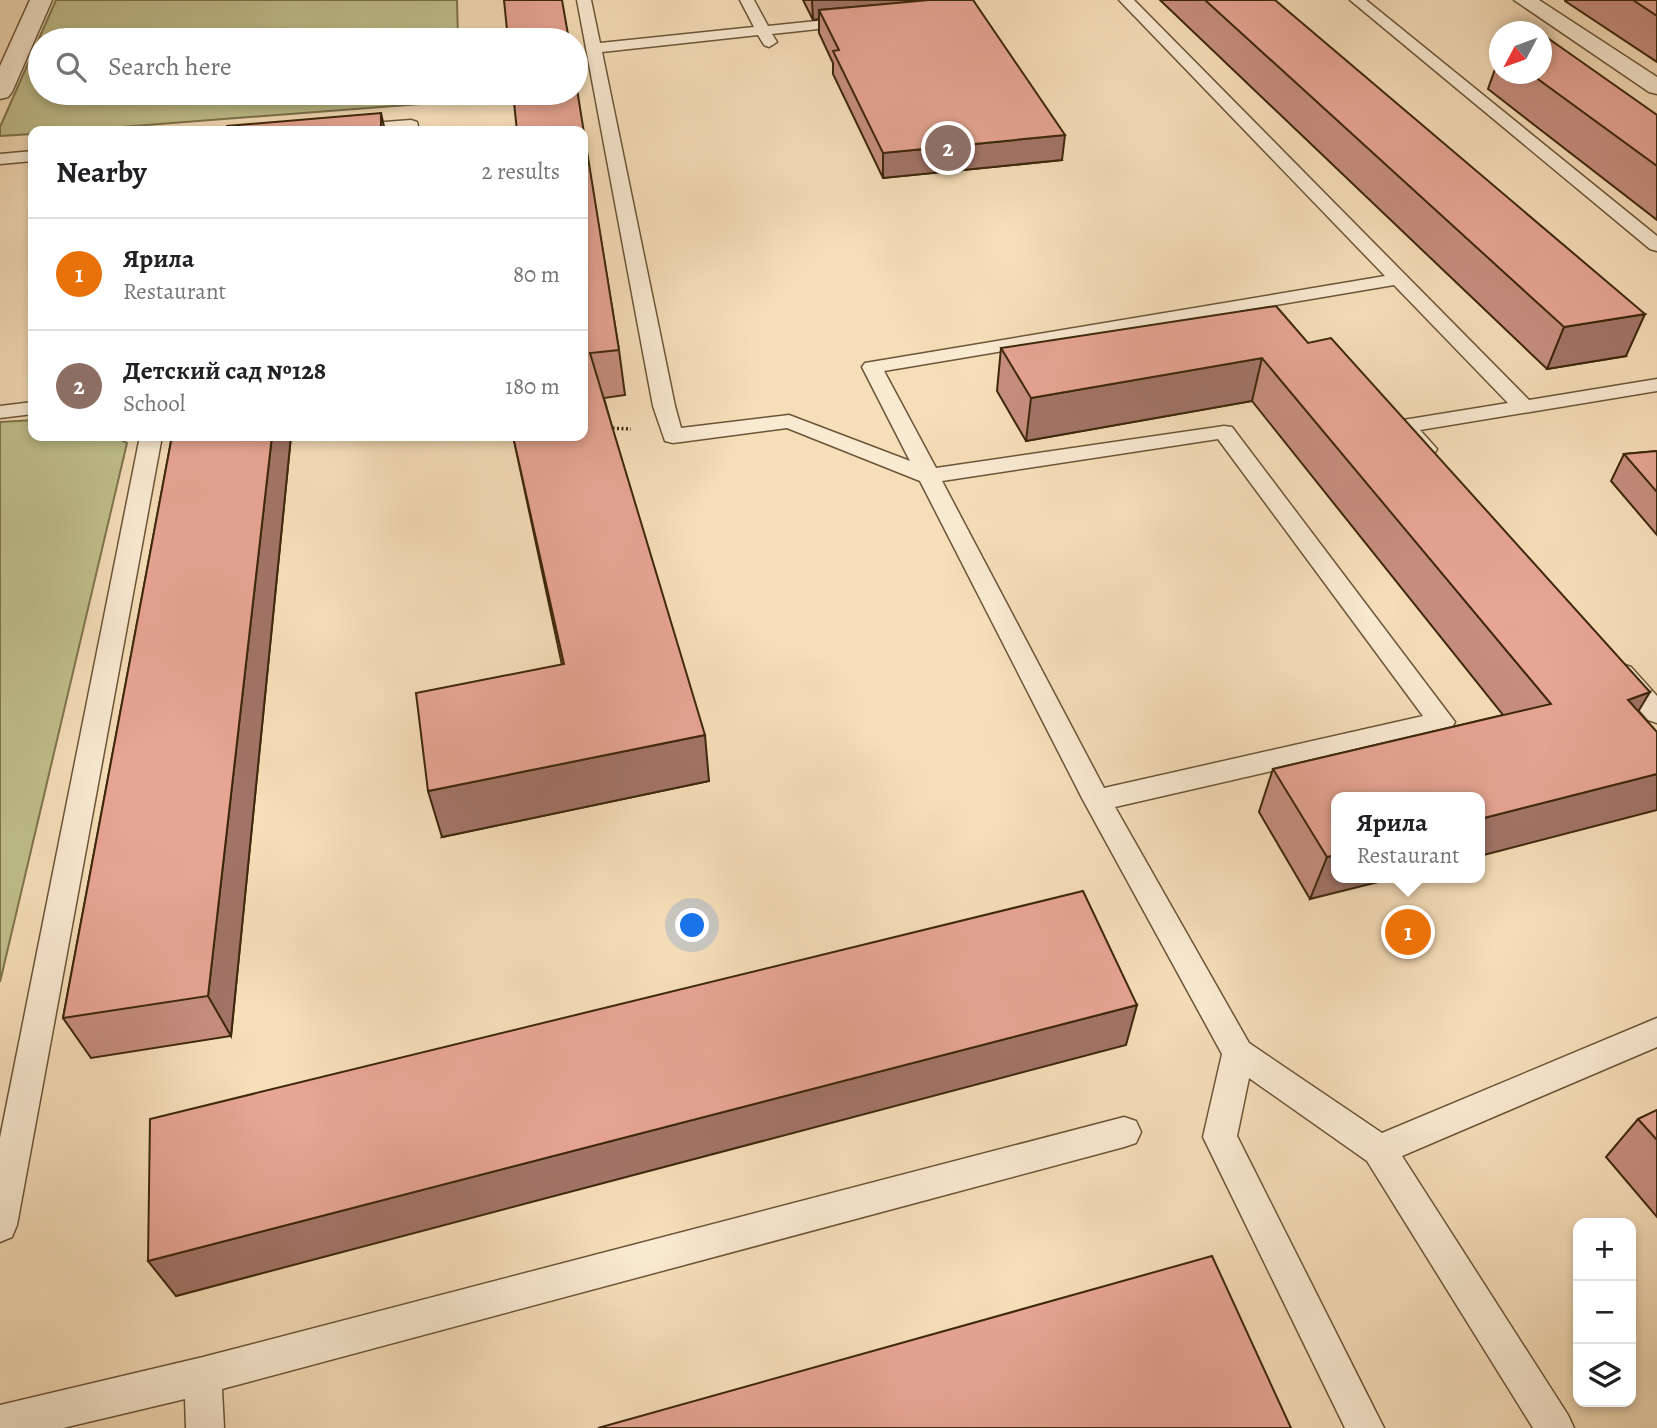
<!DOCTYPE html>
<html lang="en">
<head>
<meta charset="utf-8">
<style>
	:root { --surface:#fff; --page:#f2f2f2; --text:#202124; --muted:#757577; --line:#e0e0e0; --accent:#8f2418 }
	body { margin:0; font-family:Alegreya,serif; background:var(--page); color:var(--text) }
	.controls { position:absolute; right:21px; bottom:21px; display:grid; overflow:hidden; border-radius:14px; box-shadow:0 4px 10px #0003 }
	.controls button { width:63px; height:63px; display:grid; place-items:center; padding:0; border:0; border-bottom:2px solid var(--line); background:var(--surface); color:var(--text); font:35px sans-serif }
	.compass { position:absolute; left:1489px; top:21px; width:63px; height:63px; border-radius:50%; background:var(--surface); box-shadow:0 4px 10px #0003; rotate:229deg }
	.you { position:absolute; left:693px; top:926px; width:24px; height:24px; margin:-18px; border:5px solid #fff; border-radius:50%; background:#1a73e8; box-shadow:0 0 0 10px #1a73e833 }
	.badge { display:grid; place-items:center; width:46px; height:46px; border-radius:50%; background:var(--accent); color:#fff; font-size:23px; font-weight:700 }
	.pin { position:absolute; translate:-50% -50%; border:4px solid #fff; box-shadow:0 2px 7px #0006 }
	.popup { position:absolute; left:1331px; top:792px; width:154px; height:91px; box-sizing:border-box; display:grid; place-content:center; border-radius:14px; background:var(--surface); filter:drop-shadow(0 2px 5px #0005); font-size:23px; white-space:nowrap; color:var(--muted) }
	.popup b { font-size:26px; color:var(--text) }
	.popup::after { content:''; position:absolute; left:50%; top:100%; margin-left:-14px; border:14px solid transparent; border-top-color:var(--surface) }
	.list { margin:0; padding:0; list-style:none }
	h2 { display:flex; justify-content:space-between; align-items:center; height:91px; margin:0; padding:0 28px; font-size:30px }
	h2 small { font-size:23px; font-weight:400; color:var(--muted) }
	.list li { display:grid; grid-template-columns:46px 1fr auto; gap:21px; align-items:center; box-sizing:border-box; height:112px; padding:0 28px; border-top:2px solid var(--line) }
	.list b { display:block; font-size:26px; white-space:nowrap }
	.list p { margin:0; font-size:23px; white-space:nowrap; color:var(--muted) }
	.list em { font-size:23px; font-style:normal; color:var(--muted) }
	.icon { flex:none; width:38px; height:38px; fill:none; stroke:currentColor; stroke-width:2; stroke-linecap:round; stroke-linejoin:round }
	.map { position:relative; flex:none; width:1657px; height:1428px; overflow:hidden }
	.search { position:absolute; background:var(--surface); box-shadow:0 4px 10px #0003; left:28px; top:28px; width:560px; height:77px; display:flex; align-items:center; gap:18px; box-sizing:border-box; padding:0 24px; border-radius:38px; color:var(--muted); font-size:26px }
	.panel { position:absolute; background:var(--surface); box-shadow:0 4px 10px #0003; left:28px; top:126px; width:560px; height:315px; border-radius:14px }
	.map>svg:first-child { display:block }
</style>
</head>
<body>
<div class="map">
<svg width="1657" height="1428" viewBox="0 0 1657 1428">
	<rect width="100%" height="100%" fill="#f6deb9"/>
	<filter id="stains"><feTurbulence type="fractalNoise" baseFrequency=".00286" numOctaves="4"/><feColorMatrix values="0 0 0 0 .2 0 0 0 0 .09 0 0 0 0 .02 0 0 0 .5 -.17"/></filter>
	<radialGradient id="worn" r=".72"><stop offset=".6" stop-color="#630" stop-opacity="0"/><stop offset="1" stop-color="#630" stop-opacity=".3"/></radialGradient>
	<!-- green -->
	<path fill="#c0c08d" stroke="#7e744c" stroke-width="2" d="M56 0H457L458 40H40V93H459V101L69 131H33V134L0 136V127Z
		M33 420V436H113L127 443 0 982V422Z"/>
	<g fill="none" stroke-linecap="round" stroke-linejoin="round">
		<!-- lane casing -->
		<g stroke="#6b5537" stroke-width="3">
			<path id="lane" d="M577 0H591L600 43 754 27 740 0H754L768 26 855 17 862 21 855 25 772 34 777 42 769 47 764 45 758 35 602 52 675 406 681 428 789 415 910 461 862 367 865 363 1385 276 1119 0H1134L1529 400 1657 379V391L1420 430 1437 449 1434 454C1416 458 1404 440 1394 426L1397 421 1508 403 1394 285 884 371 936 468 1224 426 1232 427 1455 722 1451 729 1442 732 1115 807 1249 1043 1382 1133 1657 1018V1047L1402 1156 1568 1415 1574 1428H1533L1367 1161 1249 1078 1237 1136 1384 1428H1345L1203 1137 1222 1054 1083 800 920 481 787 428 673 443 665 441 653 406ZM1218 439 1423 716 1104 788 942 481Z
				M1350 0H1366L1657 236V251L1650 249Z
				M411 120 417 122 419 131H324L332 126Z
				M33 151V161L0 164V154Z
				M33 402V414L0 418V406Z
				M140 436H162L17 1225 12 1237 0 1242V1138Z
				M1622 664 1631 667 1657 696V723L1648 720 1613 679 1609 673 1613 667Z
				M1124 1117 1136 1121 1141 1132 1136 1143 1124 1147 222 1389 224 1428H186L185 1399 63 1428H0V1405L203 1357Z"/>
		</g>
		<!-- street casing -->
		<g stroke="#6b5537" stroke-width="3">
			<path id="street" d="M30 0H52L12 92 8 97 0 99V66Z
				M1514 0H1539L1657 77V94L1649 92Z"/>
		</g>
		<!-- path -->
		<path stroke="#3d270c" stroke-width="3.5" stroke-dasharray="2 2.5" stroke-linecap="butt" d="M608 428 631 429"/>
		<!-- lane -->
		<use href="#lane" fill="#f9ead2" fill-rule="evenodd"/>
		<!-- street -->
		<use href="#street" fill="#f9ead2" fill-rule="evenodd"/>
	</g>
	<!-- wall -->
	<path fill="#c78e7f" stroke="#3d270c" stroke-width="2" d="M803 0H973L1062 160 883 178 833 74V63L819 33V19L813 20Z
		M1160 0H1275L1626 356 1547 369Z
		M1565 0H1657V62L1565 1Z
		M1500 55V74H1542L1657 115V220L1488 89Z
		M583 131 619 350 625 395 604 398 709 781 442 837 562 665 513 436H583Z
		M1308 343 1650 692 1336 878 1310 899 1259 812 1273 769 1503 715 1252 401 1026 441 997 391 1001 348Z
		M172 436H291L231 1036 91 1058 63 1018Z
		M1657 451V535L1611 481 1624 454Z
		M1657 1110V1217L1606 1157 1638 1119Z"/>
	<!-- shaded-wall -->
	<path fill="#a27468" stroke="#3d270c" stroke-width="2" d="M812 0H938L819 10V19L813 20Z
		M381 113 385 131H381Z
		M1065 135 1062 160 883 178V153Z
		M1645 314 1626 356 1547 369 1564 327Z
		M1262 358 1252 401 1026 441 1031 398Z
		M272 436H291L231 1036 208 996Z
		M1650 692 1624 735 1628 700Z
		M705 735 709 781 442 837 428 791Z
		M1657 774V810L1480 856V819Z
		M1336 855V878H1394L1310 899 1327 857Z
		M1137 1005 1126 1045 176 1296 148 1261Z"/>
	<!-- building -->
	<path fill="#e7a594" stroke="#3d270c" stroke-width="2" d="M504 0H562L569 40H508Z
		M929 0H973L1065 135 883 153 833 51 839 50 819 10Z
		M1205 0H1275L1645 314 1564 327Z
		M1633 0H1657V16Z
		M1524 22 1538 32H1516Z
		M1542 34 1657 115V166L1531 74H1542Z
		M576 83 619 350 590 353 705 735 428 791 416 693 564 664 513 436H583V131H517L513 93H576Z
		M381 113V131H226L227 126Z
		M33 305V314L30 315Z
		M1276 306 1308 343 1331 338 1650 692 1628 700 1657 732V774L1480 819V797H1336V855L1327 857 1273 769 1551 704 1262 358 1031 398 1001 348Z
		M172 436H272L208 996 63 1018Z
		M1657 451V492L1624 454Z
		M1083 891 1137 1005 148 1261 150 1119Z
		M1657 1110V1140L1638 1119Z
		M1212 1256 1291 1428H598Z"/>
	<rect width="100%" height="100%" filter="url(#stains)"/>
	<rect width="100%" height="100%" fill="url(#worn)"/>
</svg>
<div class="controls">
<button>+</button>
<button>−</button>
<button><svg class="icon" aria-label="layers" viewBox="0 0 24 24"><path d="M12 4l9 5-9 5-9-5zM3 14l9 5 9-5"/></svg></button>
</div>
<svg class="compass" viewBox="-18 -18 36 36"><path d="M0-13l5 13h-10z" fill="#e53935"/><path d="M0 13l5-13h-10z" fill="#757577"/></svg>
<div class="you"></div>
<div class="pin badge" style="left:1408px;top:932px;background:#e8710a">1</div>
<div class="popup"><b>Ярила</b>Restaurant</div>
<div class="pin badge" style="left:948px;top:148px;background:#8d6e63">2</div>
<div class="search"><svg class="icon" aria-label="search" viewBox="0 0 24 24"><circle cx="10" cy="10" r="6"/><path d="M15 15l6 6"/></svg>Search here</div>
<section class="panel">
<h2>Nearby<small>2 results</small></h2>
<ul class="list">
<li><span class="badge" style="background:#e8710a">1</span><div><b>Ярила</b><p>Restaurant</p></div><em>80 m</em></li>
<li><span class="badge" style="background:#8d6e63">2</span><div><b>Детский сад №128</b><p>School</p></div><em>180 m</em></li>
</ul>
</section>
</div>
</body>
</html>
